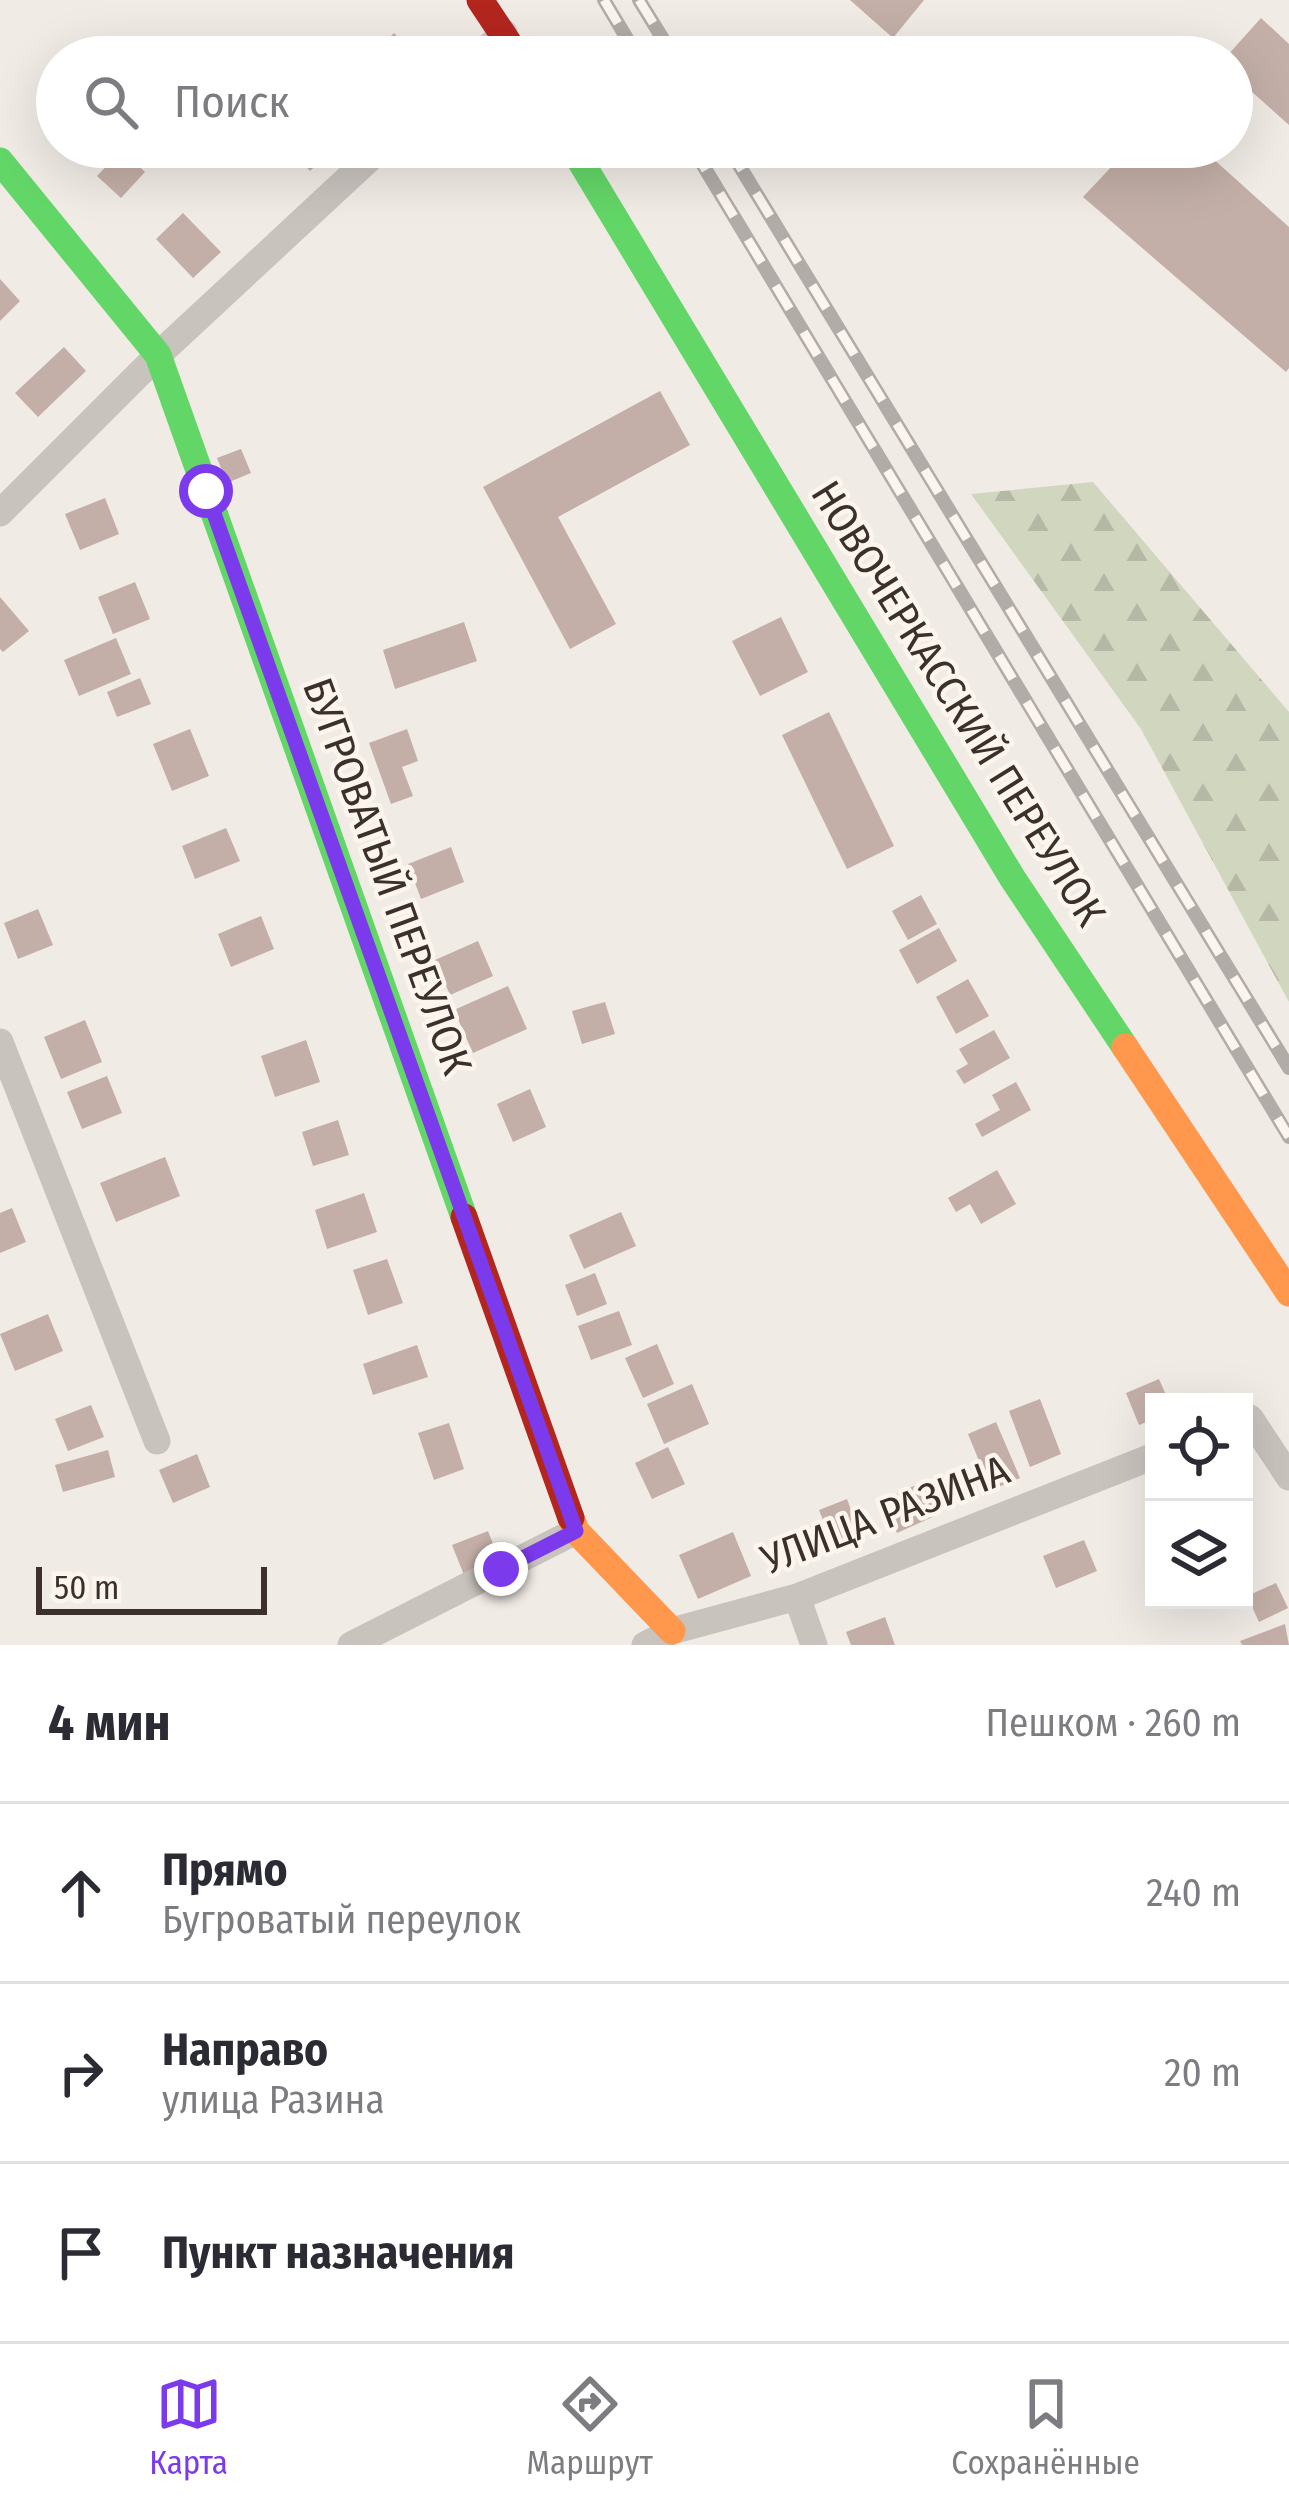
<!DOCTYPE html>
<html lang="ru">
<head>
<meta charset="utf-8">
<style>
	:root { --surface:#fff; --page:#f7f7f7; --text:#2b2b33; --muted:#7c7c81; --line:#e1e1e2; --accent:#7c3aed }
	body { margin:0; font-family:"Fira Sans Condensed",sans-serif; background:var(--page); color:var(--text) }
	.controls { position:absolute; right:36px; bottom:36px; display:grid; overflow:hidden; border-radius:0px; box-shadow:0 12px 48px #0002 }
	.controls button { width:108px; height:108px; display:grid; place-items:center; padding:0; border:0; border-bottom:3px solid var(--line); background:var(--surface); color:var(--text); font:60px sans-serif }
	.scale { position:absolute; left:36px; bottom:30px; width:231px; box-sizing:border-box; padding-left:12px; border:6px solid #3b302b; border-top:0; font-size:33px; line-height:42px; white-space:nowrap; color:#3b302b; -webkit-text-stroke:9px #fbf5ee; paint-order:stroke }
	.stop { position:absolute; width:36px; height:36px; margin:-27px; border:9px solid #7c3aed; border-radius:50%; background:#fff }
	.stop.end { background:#7c3aed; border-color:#fff; box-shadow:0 3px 12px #0008 }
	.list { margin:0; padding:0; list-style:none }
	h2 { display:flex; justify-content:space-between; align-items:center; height:156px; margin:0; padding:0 48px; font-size:51px }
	h2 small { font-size:39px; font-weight:400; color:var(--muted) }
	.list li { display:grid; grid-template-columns:78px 1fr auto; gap:36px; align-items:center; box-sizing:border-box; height:180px; padding:0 48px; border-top:3px solid var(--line) }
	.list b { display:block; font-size:45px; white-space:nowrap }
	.list p { margin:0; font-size:39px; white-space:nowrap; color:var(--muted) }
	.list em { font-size:39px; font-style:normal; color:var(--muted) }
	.icon { flex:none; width:66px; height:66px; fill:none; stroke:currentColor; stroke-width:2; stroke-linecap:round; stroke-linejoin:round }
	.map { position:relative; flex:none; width:1289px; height:1645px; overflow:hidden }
	.search { position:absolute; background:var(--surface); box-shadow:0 12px 48px #0002; left:36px; right:36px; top:36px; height:132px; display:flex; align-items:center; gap:30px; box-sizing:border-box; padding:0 42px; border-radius:66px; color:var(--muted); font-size:45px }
	.sheet { height:696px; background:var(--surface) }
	nav { display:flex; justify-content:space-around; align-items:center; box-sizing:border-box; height:168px; border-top:3px solid var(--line); background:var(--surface); font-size:33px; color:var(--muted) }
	nav a { display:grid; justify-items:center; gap:6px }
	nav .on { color:var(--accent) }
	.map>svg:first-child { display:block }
</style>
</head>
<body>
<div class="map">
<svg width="1289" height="1645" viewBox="0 0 1289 1645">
	<defs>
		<pattern id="forest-firs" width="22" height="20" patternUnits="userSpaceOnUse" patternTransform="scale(3)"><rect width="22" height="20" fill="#d1d6bf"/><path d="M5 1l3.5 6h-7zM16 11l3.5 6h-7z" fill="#b4b8a4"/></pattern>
	</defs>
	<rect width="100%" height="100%" fill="#f0ebe5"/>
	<!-- forest -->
	<path fill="url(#forest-firs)" d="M1093 482 1289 712V1002L1141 729 971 494Z"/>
	<!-- building -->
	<path fill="#c3afa7" d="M850 0H924L893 38Z
		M1261 18 1289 44V125L1232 74V57H1226Z
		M394 33 415 57H368Z
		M287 147H336L310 171Z
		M1130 147H1200L1289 227V368L1286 372 1083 197Z
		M122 150 145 172 121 198 97 176Z
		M183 213 221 252 193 278 156 239Z
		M0 279 20 301 0 321Z
		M64 347 86 371 38 417 15 393Z
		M660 391 690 445 558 517 616 624 570 649 483 487Z
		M241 449 251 473 227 483 217 458Z
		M105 498 119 534 80 550 65 514Z
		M135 582 150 619 113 634 98 597Z
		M0 597 29 631 3 652 0 649Z
		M781 617 808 672 760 696 732 641Z
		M464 622 477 661 395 689 383 650Z
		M116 638 131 674 79 696 64 660Z
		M140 678 151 704 117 717 107 692Z
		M829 712 894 846 847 869 782 735Z
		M190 729 209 776 172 791 153 744Z
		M407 729 418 761 402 767 413 796 391 804 369 743Z
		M226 828 240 861 195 879 182 846Z
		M451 847 464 882 421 899 408 864Z
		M921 895 937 924 908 940 892 911Z
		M38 909 53 945 18 959 4 923Z
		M261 916 274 949 231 967 218 934Z
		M939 928 957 961 917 984 899 950Z
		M478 941 493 976 450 995 435 960Z
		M968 979 989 1016 956 1034 936 997Z
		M508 986 527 1029 473 1053 454 1010Z
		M605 1002 615 1034 582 1044 572 1011Z
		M85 1020 102 1062 61 1079 44 1037Z
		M994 1030 1010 1058 964 1084 956 1071 968 1064 959 1049Z
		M306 1040 320 1082 275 1097 261 1056Z
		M107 1076 122 1113 82 1129 67 1092Z
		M1016 1082 1031 1110 982 1137 975 1124 1000 1110 992 1095Z
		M530 1089 546 1127 513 1142 497 1104Z
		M338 1120 349 1155 313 1166 302 1132Z
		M165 1157 180 1196 116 1222 100 1183Z
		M997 1170 1016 1204 981 1224 970 1204 956 1212 948 1198Z
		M364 1193 377 1232 327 1249 315 1210Z
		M12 1208 26 1242 0 1253V1213Z
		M621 1212 636 1246 584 1269 569 1235Z
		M387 1259 403 1303 368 1315 353 1270Z
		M595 1273 607 1304 577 1316 565 1285Z
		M619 1311 632 1345 591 1360 578 1326Z
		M48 1314 63 1351 15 1371 0 1334Z
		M657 1344 674 1384 643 1398 625 1358Z
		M417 1345 428 1377 373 1395 363 1364Z
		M1159 1379 1169 1402H1154V1419L1139 1425 1126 1393Z
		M692 1384 709 1424 664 1444 647 1404Z
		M1040 1399 1061 1454 1030 1467 1009 1411Z
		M91 1405 104 1437 68 1451 55 1419Z
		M996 1422 1020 1478 991 1490 968 1434Z
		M449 1423 464 1469 434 1480 418 1433Z
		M668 1447 685 1484 652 1499 635 1463Z
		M108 1450 115 1477 63 1492 55 1465Z
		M197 1454 210 1487 173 1503 159 1470Z
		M922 1482 937 1515 897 1533 882 1501Z
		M847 1499 851 1510 862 1505 872 1528 861 1533 862 1536 822 1553 810 1526 823 1520 819 1510Z
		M488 1531 502 1566 466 1580 452 1545Z
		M733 1532 751 1576 698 1599 679 1555Z
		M1084 1540 1097 1571 1056 1588 1043 1556Z
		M1276 1583 1288 1608 1259 1622 1247 1596Z
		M885 1617 895 1645H851L846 1632Z
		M1285 1624 1289 1645H1242L1240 1641Z"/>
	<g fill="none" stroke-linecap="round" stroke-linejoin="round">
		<!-- street -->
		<path stroke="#c9c3be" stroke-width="27" d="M478 57 504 33
			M0 513 158 355 382 147
			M0 1042 157 1441
			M1244 1420 1250 1418 1289 1477
			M797 1597 814 1645
			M351 1645 576 1531
			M645 1645 672 1631 797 1597 1154 1456"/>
		<!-- fast -->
		<path stroke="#63d668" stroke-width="27" d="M572 147 1013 879 1125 1047
			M0 161 158 355 464 1217"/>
		<!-- slow -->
		<path stroke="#ff974d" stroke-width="27" d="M1125 1047 1289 1293
			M571 1518 576 1531 672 1631"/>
		<!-- jam -->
		<path stroke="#b3261e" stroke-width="27" d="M480 0 518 57
			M464 1217 571 1518"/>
		<!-- rail casing -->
		<g stroke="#b1aca8" stroke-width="14">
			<path id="rail" d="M604 0 638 57
				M639 0 674 57
				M692 147 1289 1137
				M728 147 1289 1068"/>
		</g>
		<!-- rail -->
		<use href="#rail" stroke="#fbf5ee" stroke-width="9" stroke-dasharray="27" stroke-linecap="butt"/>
	</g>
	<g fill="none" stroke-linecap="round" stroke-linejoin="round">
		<!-- route -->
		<path stroke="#7c3aed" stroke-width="15" d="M206 491 576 1531 501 1569"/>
	</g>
	<g text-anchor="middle" stroke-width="9" stroke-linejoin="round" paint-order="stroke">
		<!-- street labels -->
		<g font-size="42" fill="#3b302b" stroke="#fbf5ee">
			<text transform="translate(959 703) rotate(58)" y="15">НОВОЧЕРКАССКИЙ ПЕРЕУЛОК</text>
			<text transform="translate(388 876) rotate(70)" y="15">БУГРОВАТЫЙ ПЕРЕУЛОК</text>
			<text transform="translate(885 1514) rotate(-21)" y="15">УЛИЦА РАЗИНА</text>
		</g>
	</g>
</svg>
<div class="controls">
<button><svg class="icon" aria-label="locate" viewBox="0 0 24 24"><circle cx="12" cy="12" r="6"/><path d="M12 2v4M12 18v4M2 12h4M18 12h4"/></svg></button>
<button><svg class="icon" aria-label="layers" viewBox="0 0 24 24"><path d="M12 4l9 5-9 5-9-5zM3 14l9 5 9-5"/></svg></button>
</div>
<div class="scale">50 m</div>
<div class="stop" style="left:206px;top:491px"></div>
<div class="stop end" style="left:501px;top:1569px"></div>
<div class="search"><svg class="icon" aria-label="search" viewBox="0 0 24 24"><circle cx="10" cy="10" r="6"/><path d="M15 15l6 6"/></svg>Поиск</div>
</div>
<section class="sheet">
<h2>4 мин<small>Пешком · 260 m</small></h2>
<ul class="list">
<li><svg class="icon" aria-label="ahead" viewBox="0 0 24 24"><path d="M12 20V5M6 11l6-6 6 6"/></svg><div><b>Прямо</b><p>Бугроватый переулок</p></div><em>240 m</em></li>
<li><svg class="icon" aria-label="right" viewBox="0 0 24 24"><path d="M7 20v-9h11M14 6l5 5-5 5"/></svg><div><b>Направо</b><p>улица Разина</p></div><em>20 m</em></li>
<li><svg class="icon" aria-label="arrive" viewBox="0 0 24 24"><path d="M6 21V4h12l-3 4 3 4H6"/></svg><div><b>Пункт назначения</b></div></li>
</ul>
</section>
<nav>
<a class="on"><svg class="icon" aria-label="map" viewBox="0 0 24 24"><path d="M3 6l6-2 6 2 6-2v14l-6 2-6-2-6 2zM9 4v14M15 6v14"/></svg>Карта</a>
<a><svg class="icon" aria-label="directions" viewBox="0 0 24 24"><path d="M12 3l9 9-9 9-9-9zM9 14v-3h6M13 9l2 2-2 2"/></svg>Маршрут</a>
<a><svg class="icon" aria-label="saved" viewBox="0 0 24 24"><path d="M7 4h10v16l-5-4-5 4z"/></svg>Сохранённые</a>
</nav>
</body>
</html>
